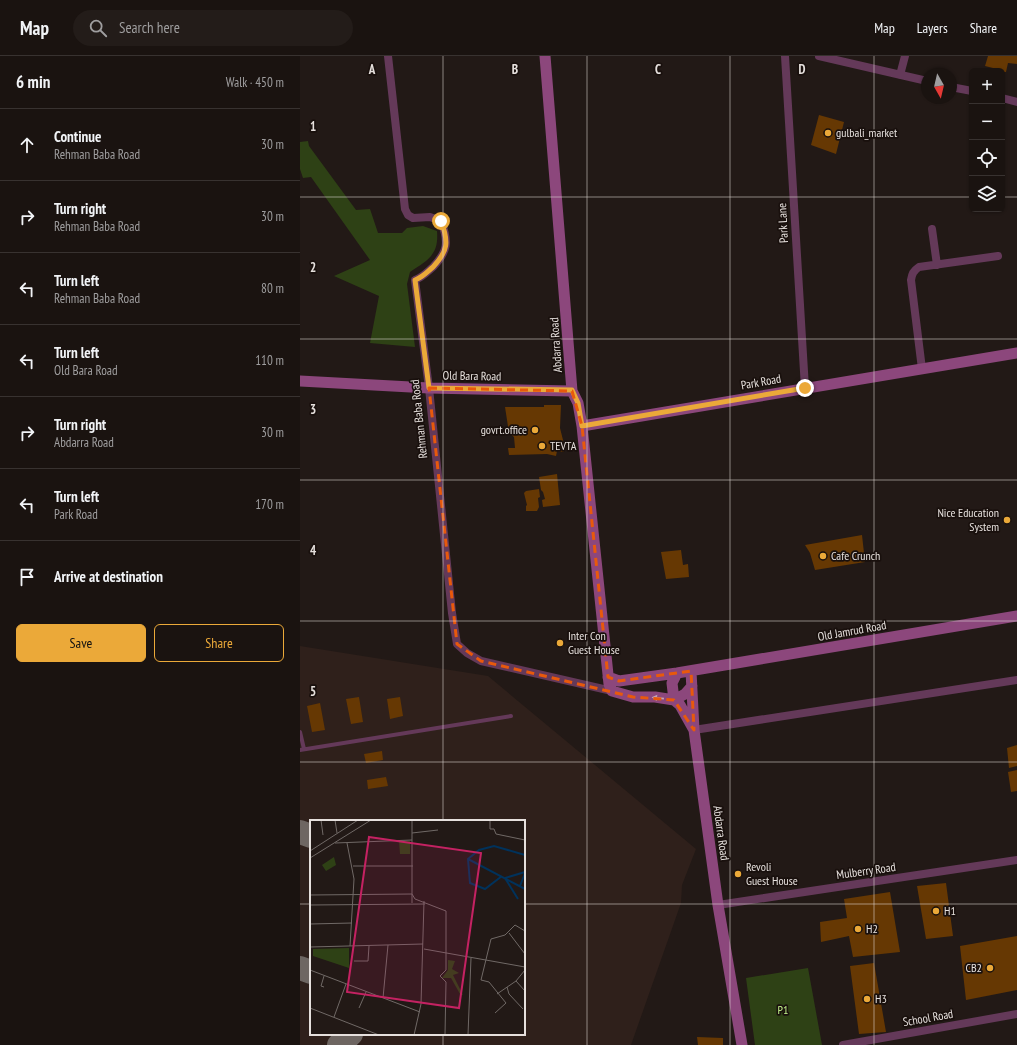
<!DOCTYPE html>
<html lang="en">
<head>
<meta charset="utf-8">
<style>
	:root { --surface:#1a1310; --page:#231c19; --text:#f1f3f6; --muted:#9f9e9f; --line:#383230; --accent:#eba939 }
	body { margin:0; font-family:"PT Sans Narrow",sans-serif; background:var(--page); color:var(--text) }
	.controls { position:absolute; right:12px; top:12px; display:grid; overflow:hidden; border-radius:6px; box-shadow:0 1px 3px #0004 }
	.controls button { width:36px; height:36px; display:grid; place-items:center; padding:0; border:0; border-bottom:1px solid var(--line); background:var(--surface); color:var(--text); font:20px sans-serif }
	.compass { position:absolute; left:621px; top:12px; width:36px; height:36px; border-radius:50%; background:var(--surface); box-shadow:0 1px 3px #0004; rotate:172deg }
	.stop { position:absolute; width:12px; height:12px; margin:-9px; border:3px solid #eba939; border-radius:50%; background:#fff }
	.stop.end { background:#eba939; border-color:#fff; box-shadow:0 1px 4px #0008 }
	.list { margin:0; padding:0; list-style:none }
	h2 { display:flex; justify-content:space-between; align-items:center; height:52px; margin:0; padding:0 16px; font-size:17px }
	h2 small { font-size:13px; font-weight:400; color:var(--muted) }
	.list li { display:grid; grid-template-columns:26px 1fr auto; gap:12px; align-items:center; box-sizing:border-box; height:72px; padding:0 16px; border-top:1px solid var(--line) }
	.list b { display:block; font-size:15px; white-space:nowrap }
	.list p { margin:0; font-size:13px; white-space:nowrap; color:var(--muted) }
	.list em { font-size:13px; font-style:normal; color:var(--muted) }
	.actions { display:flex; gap:8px; padding:12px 16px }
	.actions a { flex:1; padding:9px 0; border:1px solid var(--accent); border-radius:6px; text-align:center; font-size:14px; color:var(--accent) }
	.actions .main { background:var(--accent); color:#111 }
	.icon { flex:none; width:22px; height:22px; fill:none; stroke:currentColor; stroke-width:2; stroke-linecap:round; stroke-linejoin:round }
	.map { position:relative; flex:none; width:717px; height:989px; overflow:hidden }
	header { display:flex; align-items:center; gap:24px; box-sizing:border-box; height:56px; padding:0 20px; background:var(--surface); border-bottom:1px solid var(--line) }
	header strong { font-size:19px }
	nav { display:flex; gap:22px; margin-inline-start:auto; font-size:14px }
	.search { width:280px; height:36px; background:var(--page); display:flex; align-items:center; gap:10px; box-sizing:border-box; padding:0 14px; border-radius:22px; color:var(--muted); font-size:15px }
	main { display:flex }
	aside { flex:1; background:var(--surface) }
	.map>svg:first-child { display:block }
</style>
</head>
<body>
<header>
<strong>Map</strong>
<div class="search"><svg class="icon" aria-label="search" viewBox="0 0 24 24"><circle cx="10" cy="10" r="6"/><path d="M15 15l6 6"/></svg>Search here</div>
<nav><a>Map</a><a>Layers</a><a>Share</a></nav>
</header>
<main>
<aside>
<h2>6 min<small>Walk · 450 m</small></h2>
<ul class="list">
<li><svg class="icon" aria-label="ahead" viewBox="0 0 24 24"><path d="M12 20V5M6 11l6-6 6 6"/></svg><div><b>Continue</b><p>Rehman Baba Road</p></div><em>30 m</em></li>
<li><svg class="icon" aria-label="right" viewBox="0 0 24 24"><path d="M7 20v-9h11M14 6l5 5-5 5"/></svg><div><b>Turn right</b><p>Rehman Baba Road</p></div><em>30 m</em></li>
<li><svg class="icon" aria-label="left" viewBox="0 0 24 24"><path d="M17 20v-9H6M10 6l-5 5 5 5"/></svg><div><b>Turn left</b><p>Rehman Baba Road</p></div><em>80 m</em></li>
<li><svg class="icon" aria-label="left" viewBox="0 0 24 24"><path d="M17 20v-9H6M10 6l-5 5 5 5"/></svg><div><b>Turn left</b><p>Old Bara Road</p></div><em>110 m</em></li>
<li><svg class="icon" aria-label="right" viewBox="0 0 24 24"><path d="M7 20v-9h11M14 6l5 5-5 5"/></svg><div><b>Turn right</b><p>Abdarra Road</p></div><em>30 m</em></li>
<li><svg class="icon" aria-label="left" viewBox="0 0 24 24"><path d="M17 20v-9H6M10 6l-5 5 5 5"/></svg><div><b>Turn left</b><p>Park Road</p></div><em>170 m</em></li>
<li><svg class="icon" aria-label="arrive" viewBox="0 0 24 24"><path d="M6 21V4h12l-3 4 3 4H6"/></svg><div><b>Arrive at destination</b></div></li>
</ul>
<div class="actions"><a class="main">Save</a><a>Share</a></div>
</aside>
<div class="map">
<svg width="717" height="989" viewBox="0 0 717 989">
	<rect width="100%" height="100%" fill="#221916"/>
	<!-- built -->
	<path fill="#2f201b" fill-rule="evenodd" d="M0 590 188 620 396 793 382 829 381 847 331 989H0ZM11 765H224V978H11Z"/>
	<!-- green -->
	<path fill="#2e4115" d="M8 85 9 90 56 154 70 153 78 177H102L107 172 123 170 137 175C139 199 128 204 110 216L107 228 115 291 70 287 79 240 34 220 70 204 11 121 3 122 0 113V86Z
		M508 912 522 989H455L446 922Z"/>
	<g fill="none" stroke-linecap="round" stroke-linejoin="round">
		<!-- taxiway -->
		<path stroke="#6e6662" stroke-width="24" d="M0 776 11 780
			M0 912 11 916
			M39 989 51 978"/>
	</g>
	<!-- building -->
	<path fill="#663803" d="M688 0H717V8L708 7 706 16H702V15H697V13L685 10Z
		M519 59 544 66 536 98 511 89Z
		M244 349H261L260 372 263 384 264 396 257 395 256 400 247 398 209 399 208 392H215L214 381 209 377 205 351H244Z
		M257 418 260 449 243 451 242 444 245 443 243 436 241 434 239 421Z
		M239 433 240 441 238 442 239 451 237 455H226V450L227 449 224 437 226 435Z
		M562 479 565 506 515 514 510 497 505 489Z
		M381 494 383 509 388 508 389 521 366 523 361 496Z
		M59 641 63 666 51 668 46 643Z
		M100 641 103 660 90 663 87 643Z
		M20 647 25 674 12 676 7 650Z
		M717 689V710L709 712 707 692Z
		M82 695 83 704 66 707 64 698Z
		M717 714V735L711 736 708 716Z
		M86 721 88 730 68 733 67 724Z
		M646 827 653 880 626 883 617 830Z
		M590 836 600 896 553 901 549 880 521 886 520 866 547 862 544 843Z
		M717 880V934L666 944 660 890Z
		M574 907 586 976 559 978 550 910Z
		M397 981 423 982V989H398Z"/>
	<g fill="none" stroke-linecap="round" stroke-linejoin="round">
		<!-- lane -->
		<path stroke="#643959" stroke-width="4" d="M0 676 4 693
			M0 694 211 660"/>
		<!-- street -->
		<path stroke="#643959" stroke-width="8" d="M88 0 105 153 108 159 113 162 130 161 141 165C149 186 148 195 133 211 127 216 123 221 115 224L129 332 152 557 157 588 167 597 181 605 312 635
			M485 0 505 332
			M519 0 627 25
			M600 19 605 0
			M651 31 672 35
			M702 42 717 46
			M632 173 637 209
			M622 313 611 224C612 218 613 215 619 211L698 200
			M394 674 717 624
			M418 849 717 804
			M543 989 717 958"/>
		<!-- secondary -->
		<path stroke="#8c477c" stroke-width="11" d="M245 0 272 335 278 347 282 370 309 628 312 635 333 641H355L374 644 380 649 394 674
			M0 325 129 332 272 335
			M282 370 717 297
			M391 615 394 674 418 849 442 989
			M377 617 372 627 374 644 385 638 392 630
			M308 621 319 625 377 617 717 560"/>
	</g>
	<!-- one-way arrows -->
	<defs><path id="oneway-solid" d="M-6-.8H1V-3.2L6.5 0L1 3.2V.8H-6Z"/></defs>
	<use fill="#c2a3b6" href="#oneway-solid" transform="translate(358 642) rotate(-174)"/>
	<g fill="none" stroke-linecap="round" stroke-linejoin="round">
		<!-- route -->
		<path stroke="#eba939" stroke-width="5" d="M141 165C149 186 148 195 133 211 127 216 123 221 115 224L129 332 272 334 278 347 282 370 505 332"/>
	</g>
	<!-- marked area -->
	<path fill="none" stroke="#e8590c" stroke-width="3" stroke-dasharray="8 5" stroke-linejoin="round" d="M129 332 272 335 282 370 308 621 319 625 391 615 394 674 374 644 333 641 181 605 157 588Z"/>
	<!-- grid -->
	<path fill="none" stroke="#e6e0dd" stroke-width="1" stroke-opacity="0.55" d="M143 0V765M287 0V989M430 0V989M574 0V989M0 141H672M702 141H717M0 283H717M0 424H717M0 565H717M0 706H717M0 848H11M224 848H717M143 978V989"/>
	<!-- markers -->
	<g fill="#eba939" stroke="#19100d" stroke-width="1.5">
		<circle cx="528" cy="77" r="4"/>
		<circle cx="235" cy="374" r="4"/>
		<circle cx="242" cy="390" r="4"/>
		<circle cx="707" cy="464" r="4"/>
		<circle cx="523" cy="500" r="4"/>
		<circle cx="260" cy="587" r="4"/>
		<circle cx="438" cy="818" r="4"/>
		<circle cx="636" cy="855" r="4"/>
		<circle cx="558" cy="873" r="4"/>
		<circle cx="690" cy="912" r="4"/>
		<circle cx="567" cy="943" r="4"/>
	</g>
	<g text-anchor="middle" stroke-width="3.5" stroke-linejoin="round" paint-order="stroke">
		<!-- poi labels -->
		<g font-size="12" fill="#e6e0dd" stroke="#19100d" text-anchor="start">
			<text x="536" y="81">gulbali_market</text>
			<text x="227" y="378" text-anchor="end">govrt.office</text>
			<text x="250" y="394">TEVTA</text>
			<text x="699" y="461" text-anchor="end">Nice Education<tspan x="699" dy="14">System</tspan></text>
			<text x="531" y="504">Cafe Crunch</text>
			<text x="268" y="584">Inter Con<tspan x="268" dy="14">Guest House</tspan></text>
			<text x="446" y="815">Revoli<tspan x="446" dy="14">Guest House</tspan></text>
			<text x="644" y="859">H1</text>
			<text x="566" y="877">H2</text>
			<text x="682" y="916" text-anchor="end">CB2</text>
			<text x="575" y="947">H3</text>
		</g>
		<!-- street labels -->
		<g font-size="12" fill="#e6e0dd" stroke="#19100d">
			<text transform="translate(483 167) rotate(-93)" y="4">Park Lane</text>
			<text transform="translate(256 289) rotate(-94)" y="4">Abdarra Road</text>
			<text transform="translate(172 320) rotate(1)" y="4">Old Bara Road</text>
			<text transform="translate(461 326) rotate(-10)" y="4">Park Road</text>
			<text transform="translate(119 363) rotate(-96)" y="4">Rehman Baba Road</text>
			<text transform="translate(552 575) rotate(-10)" y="4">Old Jamrud Road</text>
			<text transform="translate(421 777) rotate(82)" y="4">Abdarra Road</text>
			<text transform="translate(566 815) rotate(-8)" y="4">Mulberry Road</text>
			<text transform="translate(628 962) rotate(-10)" y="4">School Road</text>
		</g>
		<!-- park labels -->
		<g font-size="12" fill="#c2f28b" stroke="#19100d">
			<text x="483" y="958">P1</text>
		</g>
	</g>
	<!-- overview -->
	<g transform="translate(10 764)">
		<rect width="215" height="215" fill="#221916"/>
		<path d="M89 21H100V34H90ZM24 37 26 45 16 51 12 45ZM39 128V148L3 136V129ZM138 140 145 141 142 149 149 153 143 155 153 175 150 174 141 158H132L138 150Z" fill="#2e4115"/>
		<path fill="none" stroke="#01325b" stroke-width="2" d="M158 39 215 69M192 56 175 69 160 63 158 39 169 30 184 26 215 35M210 66 215 53M208 79 195 58 215 52"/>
		<path fill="none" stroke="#706966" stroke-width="1" d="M11 0 13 15M25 0 27 13M180 0V9H184L186 14 215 20M102 13 128 10M25 23 102 20M37 23 44 59 40 126M0 31 48 0M0 38 61 0M43 46H103M0 75 102 74 105 79 136 91V150L130 156 136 162 135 215M102 83V0M0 85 115 84M0 104 42 103M199 113 215 134M0 127 113 124M114 129 215 147M44 141H58L59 126M0 150 110 192M206 161 215 171M14 167 11 166 14 156M197 167 199 174 213 189M187 174 206 161 215 150M73 178 78 125M0 188 69 215M49 188 56 172M185 193 196 183 179 162 171 160 181 119 195 115 205 105 215 111M24 197 36 164M104 215 111 184 114 81M158 215 161 138"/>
		<path fill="#c42262" fill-opacity="0.15" stroke="#c42262" stroke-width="2" d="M59 17 171 33 149 188 37 172Z"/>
		<rect width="215" height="215" fill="none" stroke="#e6e0dd" stroke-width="2"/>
	</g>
	<g font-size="13" text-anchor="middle" font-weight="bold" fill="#e6e0dd" stroke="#19100d" stroke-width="3.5" stroke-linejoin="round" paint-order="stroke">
		<text x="72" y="18">A</text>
		<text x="215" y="18">B</text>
		<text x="358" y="18">C</text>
		<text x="502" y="18">D</text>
		<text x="13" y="75">1</text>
		<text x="13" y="216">2</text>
		<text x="13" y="358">3</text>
		<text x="13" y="499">4</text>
		<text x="13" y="640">5</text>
	</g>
</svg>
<div class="controls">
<button>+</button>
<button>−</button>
<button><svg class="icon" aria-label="locate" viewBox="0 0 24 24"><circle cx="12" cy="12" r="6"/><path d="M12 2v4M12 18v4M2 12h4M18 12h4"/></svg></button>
<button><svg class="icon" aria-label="layers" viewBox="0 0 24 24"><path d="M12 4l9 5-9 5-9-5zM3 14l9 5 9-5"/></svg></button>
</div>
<svg class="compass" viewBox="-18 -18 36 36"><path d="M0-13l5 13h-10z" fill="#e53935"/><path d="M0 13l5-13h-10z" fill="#9f9e9f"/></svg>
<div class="stop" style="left:141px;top:165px"></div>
<div class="stop end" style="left:505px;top:332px"></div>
</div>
</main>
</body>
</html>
